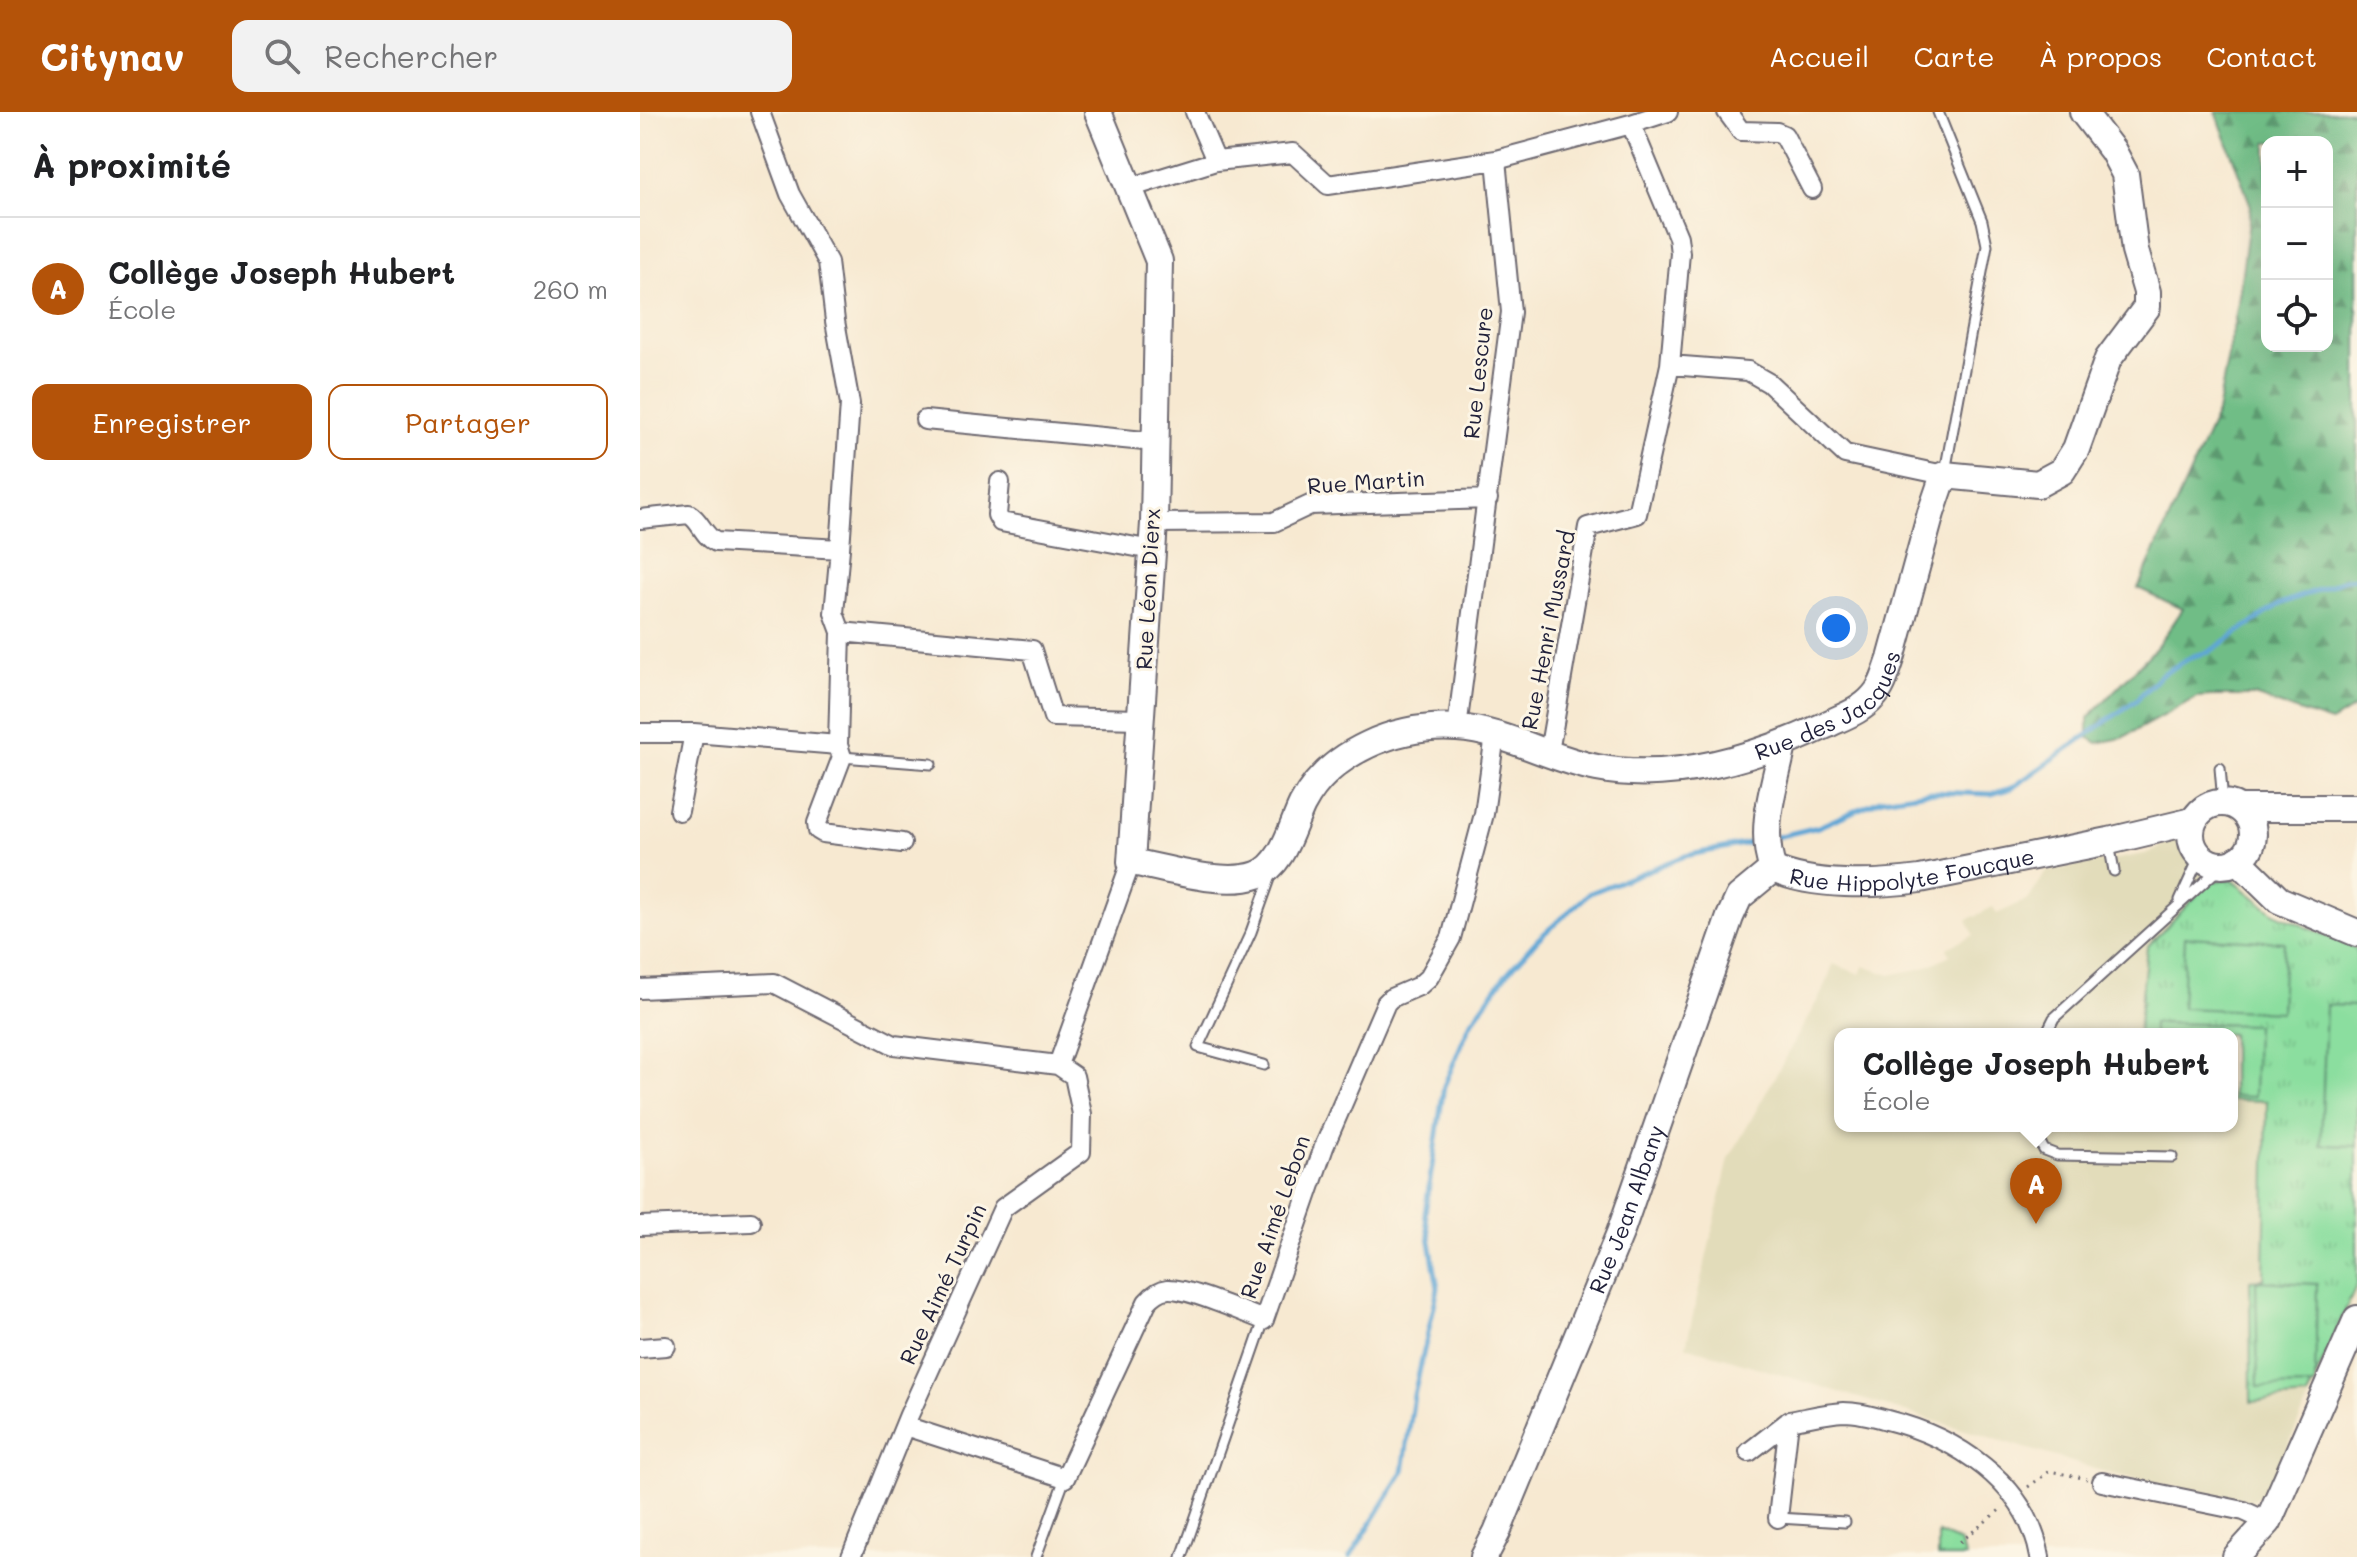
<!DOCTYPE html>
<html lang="fr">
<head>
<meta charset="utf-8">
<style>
	:root { --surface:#fff; --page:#f2f2f2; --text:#202124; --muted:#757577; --line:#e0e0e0; --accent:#b45309 }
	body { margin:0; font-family:Mali,sans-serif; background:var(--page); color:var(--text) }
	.controls { position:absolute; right:24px; top:24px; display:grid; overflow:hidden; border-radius:16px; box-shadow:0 8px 32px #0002 }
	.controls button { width:72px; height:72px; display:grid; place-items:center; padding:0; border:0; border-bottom:2px solid var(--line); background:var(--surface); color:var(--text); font:40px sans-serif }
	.you { position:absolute; left:1196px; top:516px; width:28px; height:28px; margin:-20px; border:6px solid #fff; border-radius:50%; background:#1a73e8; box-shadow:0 0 0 12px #1a73e833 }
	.badge { display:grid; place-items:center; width:52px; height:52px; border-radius:50%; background:var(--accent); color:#fff; font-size:26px; font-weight:700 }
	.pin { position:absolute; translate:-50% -66px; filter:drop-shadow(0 2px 4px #0008) }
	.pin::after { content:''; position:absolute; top:42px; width:28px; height:24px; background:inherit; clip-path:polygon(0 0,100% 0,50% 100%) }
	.popup { position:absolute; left:1194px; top:916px; width:404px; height:104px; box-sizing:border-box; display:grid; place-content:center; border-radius:16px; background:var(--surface); filter:drop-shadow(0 2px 6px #0005); font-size:26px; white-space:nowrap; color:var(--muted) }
	.popup b { font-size:30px; color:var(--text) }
	.popup::after { content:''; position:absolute; left:50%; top:100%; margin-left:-16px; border:16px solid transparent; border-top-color:var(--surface) }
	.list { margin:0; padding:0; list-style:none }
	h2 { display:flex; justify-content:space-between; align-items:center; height:104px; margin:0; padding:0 32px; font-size:34px }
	h2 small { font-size:26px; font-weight:400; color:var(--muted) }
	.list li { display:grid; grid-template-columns:52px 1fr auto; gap:24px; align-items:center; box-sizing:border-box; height:144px; padding:0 32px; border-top:2px solid var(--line) }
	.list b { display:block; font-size:30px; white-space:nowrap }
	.list p { margin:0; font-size:26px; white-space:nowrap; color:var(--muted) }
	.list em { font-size:26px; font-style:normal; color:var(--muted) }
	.actions { display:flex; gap:16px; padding:24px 32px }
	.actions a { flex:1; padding:18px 0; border:2px solid var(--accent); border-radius:16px; text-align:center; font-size:28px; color:var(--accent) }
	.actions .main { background:var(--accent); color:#fff }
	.icon { flex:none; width:44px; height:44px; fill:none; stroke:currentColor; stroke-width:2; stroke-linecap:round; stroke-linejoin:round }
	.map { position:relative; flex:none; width:1717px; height:1445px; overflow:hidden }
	header { display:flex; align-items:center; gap:48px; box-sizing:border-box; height:112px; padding:0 40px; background:var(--accent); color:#fff }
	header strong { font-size:38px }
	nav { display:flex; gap:44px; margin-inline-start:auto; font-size:28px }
	.search { width:560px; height:72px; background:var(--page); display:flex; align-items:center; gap:20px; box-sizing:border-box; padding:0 28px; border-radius:16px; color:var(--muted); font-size:30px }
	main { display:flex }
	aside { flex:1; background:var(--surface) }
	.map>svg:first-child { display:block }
</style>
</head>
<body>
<header>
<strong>Citynav</strong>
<div class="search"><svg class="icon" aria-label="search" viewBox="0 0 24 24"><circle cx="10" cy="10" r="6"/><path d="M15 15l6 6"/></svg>Rechercher</div>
<nav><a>Accueil</a><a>Carte</a><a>À propos</a><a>Contact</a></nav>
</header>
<main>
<aside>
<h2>À proximité<small></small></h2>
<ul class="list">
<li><span class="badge">A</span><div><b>Collège Joseph Hubert</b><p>École</p></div><em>260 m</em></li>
</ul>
<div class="actions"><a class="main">Enregistrer</a><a>Partager</a></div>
</aside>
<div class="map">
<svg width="1717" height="1445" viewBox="0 0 1717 1445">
	<defs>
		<pattern id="grass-tufts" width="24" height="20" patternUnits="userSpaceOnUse" patternTransform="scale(2)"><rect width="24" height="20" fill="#8bde9f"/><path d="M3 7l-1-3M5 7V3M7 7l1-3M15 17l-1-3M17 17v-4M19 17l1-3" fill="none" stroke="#78be8a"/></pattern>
		<pattern id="forest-firs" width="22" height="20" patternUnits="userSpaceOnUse" patternTransform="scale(2)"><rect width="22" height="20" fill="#70bd86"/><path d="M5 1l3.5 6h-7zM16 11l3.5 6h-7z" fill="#5c996f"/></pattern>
	</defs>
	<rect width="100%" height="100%" fill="#fcf5e5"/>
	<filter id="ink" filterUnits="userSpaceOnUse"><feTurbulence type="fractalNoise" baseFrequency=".0125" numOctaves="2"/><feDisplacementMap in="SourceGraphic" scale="16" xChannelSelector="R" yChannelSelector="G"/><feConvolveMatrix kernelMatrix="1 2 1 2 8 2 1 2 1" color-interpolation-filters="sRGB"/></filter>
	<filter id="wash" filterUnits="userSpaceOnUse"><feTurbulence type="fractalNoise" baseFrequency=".006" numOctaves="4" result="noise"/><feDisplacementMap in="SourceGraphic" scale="32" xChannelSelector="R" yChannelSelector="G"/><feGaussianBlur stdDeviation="1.8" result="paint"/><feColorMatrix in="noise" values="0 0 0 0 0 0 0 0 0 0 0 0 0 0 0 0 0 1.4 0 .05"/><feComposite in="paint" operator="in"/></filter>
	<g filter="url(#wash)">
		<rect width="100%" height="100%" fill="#f7e9d1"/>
		<!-- built -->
		<path fill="#e2dcba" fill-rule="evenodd" d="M1550 718 1551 728 1560 744 1576 752 1598 748 1600 769 1637 801 1717 836V1178L1626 1384 1608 1388 1472 1362 1046 1234 1089 1047 1185 875 1193 852 1220 862 1224 854 1250 863 1284 856 1310 843 1307 836 1334 823 1327 808 1353 795 1357 802 1389 787 1406 760 1510 741ZM1200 922H1592V1014H1200Z"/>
		<!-- grass -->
		<path fill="url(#grass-tufts)" stroke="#56806d" stroke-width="2" d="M1591 767 1634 801 1717 837V1172L1667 1285 1611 1290 1610 1168 1624 1167 1627 989 1592 988V922H1498L1507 835 1563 777 1575 769Z
			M1298 1421 1320 1430 1326 1445H1298Z"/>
		<!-- forest -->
		<path fill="url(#forest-firs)" stroke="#497060" stroke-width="2" fill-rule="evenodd" d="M1576 0H1717V594L1691 610 1614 584H1571L1557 585 1482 626 1457 631 1448 625V606L1516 536 1543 497 1498 476 1577 301 1598 191 1611 94ZM1627 30H1687V234H1627Z"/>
		<!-- pitch -->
		<path fill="#8bde9f" stroke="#56806d" stroke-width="2" d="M1545 825 1644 830 1641 900 1542 896Z
			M1686 893 1717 894V1034L1681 1033Z
			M1513 911 1616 913 1614 985 1592 984V922H1513Z
			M1616 1169 1677 1172 1675 1274 1618 1275Z"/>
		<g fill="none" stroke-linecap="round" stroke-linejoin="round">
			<!-- stream -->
			<path stroke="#5ea6d5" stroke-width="5" d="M1136 725 1178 715 1242 687 1288 680 1351 682 1372 676 1495 589 1521 563 1553 544 1569 540 1640 492 1707 467 1717 466
				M710 1445 763 1360 774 1283 798 1176 785 1101 804 974 830 912 864 865 898 827 950 781 1045 744 1118 729"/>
		</g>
	</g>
	<g filter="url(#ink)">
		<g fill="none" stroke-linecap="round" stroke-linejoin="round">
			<!-- lane casing -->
			<g stroke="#6d6870" stroke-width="13">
				<path id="lane" d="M1298 0 1342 109 1347 133 1305 360
					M202 645 291 652
					M1580 656 1583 690
					M1469 731 1474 759
					M1540 788 1560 744
					M1406 922 1414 906 1583 753
					M624 953 558 935 611 820 631 764
					M1400 1014 1399 1028 1404 1038 1417 1043 1532 1045
					M1138 1406 1205 1410
					M396 1445 425 1366
					M542 1445 624 1208"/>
			</g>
			<!-- street casing -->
			<g stroke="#6d6870" stroke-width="22">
				<path id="street" d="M120 0 150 82 188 150 195 209 210 292 200 437
					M555 0 576 49
					M1087 0 1101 19 1137 20 1144 23 1172 77
					M489 76 576 49 653 41 688 73 856 48
					M1030 253 1108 259 1129 271 1205 342 1304 363
					M285 308 515 330
					M360 370 357 403 361 410 512 438
					M0 407 49 402C61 409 63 424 76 430L200 437 194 501 201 520 392 538 413 605 500 607
					M514 411 634 410 670 393 848 387
					M817 616 871 200 856 48 991 12
					M0 621H54L198 633 202 645 177 711 178 718 183 721 262 731
					M198 633 201 520
					M909 640 948 415 997 402 1030 253 1040 141 1038 125 991 12 1028 0
					M39 699 54 621
					M0 877 134 871 254 933 418 953 434 964 442 1002 441 1040 363 1096 269 1303 211 1445
					M418 953 491 750
					M0 1114 111 1110
					M0 1236 26 1234
					M265 1314 425 1366 507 1190C513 1183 519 1178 528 1177 549 1176 602 1200 624 1208L684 1035 746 891 751 886 779 874 789 865 811 826 844 702 855 623
					M1109 1340 1149 1309
					M1462 1370 1604 1399 1628 1410
					M1138 1406 1149 1309C1167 1306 1185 1301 1204 1300 1218 1300 1233 1304 1247 1308 1315 1325 1387 1370 1400 1445"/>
			</g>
			<!-- secondary casing -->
			<g stroke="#6d6870" stroke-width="30">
				<g id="secondary">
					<path id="s1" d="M458 0 519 149 514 411 491 750C526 756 583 775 617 763 643 753 651 716 662 693 690 639 758 612 817 616 866 619 909 647 957 656 1033 671 1118 645 1186 613 1202 605 1221 599 1233 585 1243 575 1246 561 1251 547L1291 401 1304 363 1398 372 1422 359 1436 337 1468 247 1507 195V180L1495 139 1485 62 1473 39 1443 0"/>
					<path id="s2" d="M1143 633C1135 673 1118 717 1133 757 1173 775 1236 773 1280 767L1469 729 1553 709"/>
					<circle cx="1582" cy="722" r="31"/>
					<path d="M1600 696H1717"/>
					<path d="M1598 748 1639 788 1717 821"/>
					<path id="s3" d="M844 1445 857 1420 980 1121 1090 805 1099 785 1133 757"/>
					<path d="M1596 1445 1628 1410 1717 1207"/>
				</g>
			</g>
			<!-- path -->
			<path stroke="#6d6870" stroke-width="3" stroke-dasharray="2 6" stroke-linecap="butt" d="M1388 1375 1410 1359 1447 1367
				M1320 1430 1361 1397"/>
			<!-- lane -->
			<use href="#lane" stroke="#fff" stroke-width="9"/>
			<!-- street -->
			<use href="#street" stroke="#fff" stroke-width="18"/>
			<!-- secondary -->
			<use href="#secondary" stroke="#fff" stroke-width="26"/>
		</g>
	</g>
	<g text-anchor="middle" stroke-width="6" stroke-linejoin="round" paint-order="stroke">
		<!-- street labels -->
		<g font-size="22" fill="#22223b" stroke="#fcf5e5">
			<text transform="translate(838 261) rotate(-84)" y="8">Rue Lescure</text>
			<text transform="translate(726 370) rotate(-4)" y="8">Rue Martin</text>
			<text transform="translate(508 477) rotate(-87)" y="8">Rue Léon Dierx</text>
			<text transform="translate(908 518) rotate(-79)" y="8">Rue Henri Mussard</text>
			<text dy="8" stroke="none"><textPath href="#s1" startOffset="1556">Rue des Jacques</textPath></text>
			<text dy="8" stroke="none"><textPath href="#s2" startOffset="268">Rue Hippolyte Foucque</textPath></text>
			<text dy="8" stroke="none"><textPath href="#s3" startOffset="376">Rue Jean Albany</textPath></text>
			<text transform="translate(635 1105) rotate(-71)" y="8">Rue Aimé Lebon</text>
			<text transform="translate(303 1172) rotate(-65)" y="8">Rue Aimé Turpin</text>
		</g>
	</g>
</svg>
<div class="controls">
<button>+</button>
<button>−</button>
<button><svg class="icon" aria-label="locate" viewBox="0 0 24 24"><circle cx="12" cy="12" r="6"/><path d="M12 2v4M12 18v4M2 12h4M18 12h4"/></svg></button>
</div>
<div class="you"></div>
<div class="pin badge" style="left:1396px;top:1112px">A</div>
<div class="popup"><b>Collège Joseph Hubert</b>École</div>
</div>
</main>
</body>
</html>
